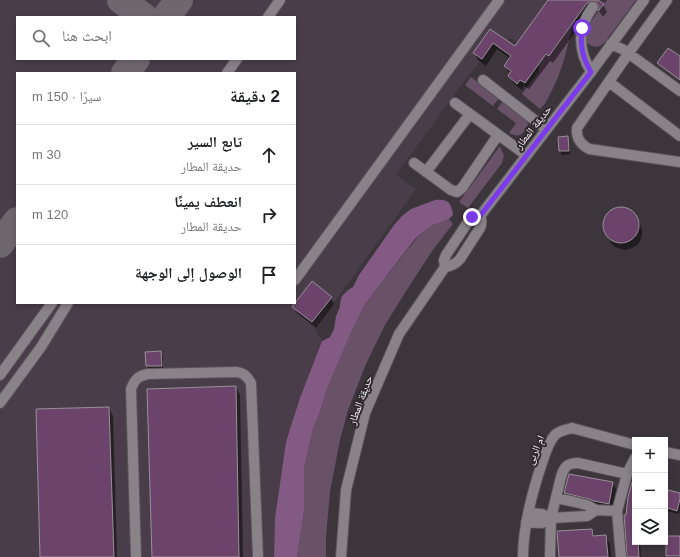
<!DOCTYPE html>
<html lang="ar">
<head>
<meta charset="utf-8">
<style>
	:root { --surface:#fff; --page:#f6f6f6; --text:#202124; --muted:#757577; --line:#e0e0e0 }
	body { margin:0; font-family:Arial,"Noto Naskh Arabic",sans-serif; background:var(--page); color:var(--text); direction:rtl }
	.controls { position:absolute; right:12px; bottom:12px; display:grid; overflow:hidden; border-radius:0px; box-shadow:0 2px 6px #0003 }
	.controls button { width:36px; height:36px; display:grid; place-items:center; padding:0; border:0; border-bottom:1px solid var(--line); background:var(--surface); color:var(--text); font:20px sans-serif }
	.stop { position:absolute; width:12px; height:12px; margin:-9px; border:3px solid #7c3aed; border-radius:50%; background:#fff }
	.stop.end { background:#7c3aed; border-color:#fff; box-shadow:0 1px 4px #0008 }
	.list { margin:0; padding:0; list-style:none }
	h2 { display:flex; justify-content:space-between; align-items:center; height:52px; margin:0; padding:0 16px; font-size:17px }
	h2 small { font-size:13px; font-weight:400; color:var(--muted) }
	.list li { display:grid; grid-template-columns:26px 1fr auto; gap:12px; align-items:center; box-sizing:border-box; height:60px; padding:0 16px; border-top:1px solid var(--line) }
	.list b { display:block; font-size:15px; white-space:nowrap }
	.list p { margin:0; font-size:13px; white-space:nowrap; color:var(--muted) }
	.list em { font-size:13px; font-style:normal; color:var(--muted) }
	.icon { flex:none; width:22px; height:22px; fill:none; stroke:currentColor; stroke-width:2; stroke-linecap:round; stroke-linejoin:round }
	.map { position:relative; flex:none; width:680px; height:557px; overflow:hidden; direction:ltr }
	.search { position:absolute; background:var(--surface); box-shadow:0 2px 6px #0003; left:16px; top:16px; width:280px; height:44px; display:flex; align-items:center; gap:10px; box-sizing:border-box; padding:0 14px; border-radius:0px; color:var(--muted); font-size:15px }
	.panel { position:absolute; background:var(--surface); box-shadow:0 2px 6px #0003; left:16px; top:72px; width:280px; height:232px; border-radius:0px; direction:rtl }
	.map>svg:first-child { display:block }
</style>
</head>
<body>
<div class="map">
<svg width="680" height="557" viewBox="0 0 680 557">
	<rect width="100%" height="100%" fill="#3c353b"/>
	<!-- built -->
	<path fill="#483d48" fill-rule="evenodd" d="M0 0H589L549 56 546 55 525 83 520 80 517 84 508 76 511 71 504 66 518 44 510 38 502 49 493 43 482 59 462 84 396 175 416 189 315 329 322 341 300 398 290 429 286 442 275 518 274 557H0ZM17 17H295V59H17ZM17 73H295V303H17Z"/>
	<!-- green -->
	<path fill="#695168" d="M607 0H636L605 42C598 49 590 48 585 40L586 28Z
		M573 24C567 49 562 73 549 96 547 101 544 105 540 109L522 94 536 75 539 71V65L546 55 549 57Z
		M471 77 499 98 493 106 465 85Z
		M503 101 527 119 528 126C521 135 521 138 509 133L516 123 497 109Z
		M500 146 504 156 502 163 468 208 459 202Z
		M449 219 453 224 432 251 403 296 385 325 366 364 348 410 340 440 330 492 326 537V557H297L304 512V468L313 429 320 412 327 389 350 335 364 306 381 283 416 239 424 231 431 226Z"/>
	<!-- forest -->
	<path fill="#835a83" d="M435 200C448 199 451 202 453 215L449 219 431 226 424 231 415 239 381 283 364 306 350 335 327 389 320 412 313 429 304 468V512L297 557H274L275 518 286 442 290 429 300 398 322 341 330 337 334 329 336 316 340 307V303L342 296 348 290 353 287 359 275 394 225 402 216 411 209Z"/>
	<!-- shadow -->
	<path fill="#0007" d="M549 0H597L603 5 607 12 603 17 599 11 600 8 597 7 591 10 553 63 550 61 529 89 524 86 522 90 513 83 509 76 510 74 505 66 510 58 497 49 486 66 478 60 474 53 490 30 515 47Z
		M567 137 569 141 570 154 562 155 560 151 559 138Z
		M617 208H623L628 209 633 213 640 224 642 230V235L640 241 637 245 632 248 626 250 621 249 615 247 611 243 605 231 604 226 605 220 607 215 612 211Z
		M331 298 334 304 316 328 297 313 293 307Z
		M161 352 163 356V369L149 370 147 366 146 353Z
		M236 387 240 395 243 557H153Z
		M109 408 113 416 117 557H41Z
		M612 483 616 489 612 509 568 499 565 493Z
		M635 492V542H640L641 557H628L627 516Z
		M680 494V509L679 514 667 511 665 508V505Z
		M592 530 596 537 605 536 610 544 611 557H560Z
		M680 537V557H668L667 556Z"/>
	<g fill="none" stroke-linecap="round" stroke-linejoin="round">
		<!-- taxiway -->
		<path stroke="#6e686e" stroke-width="28" d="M121 0 144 17
			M166 17 179 0
			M125 73 136 59
			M0 244 17 221"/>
	</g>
	<!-- building -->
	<path fill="#6c446b" stroke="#989198" d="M548 0H598L604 4 598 11 599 7 597 2 593 1 587 3 549 56 546 54 525 83 520 80 517 84 508 76 511 71 504 66 511 56 493 43 482 59 473 53 490 29 515 46Z
		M668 48 680 56V80L657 63Z
		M568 136 569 151H559L558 137Z
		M603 225a18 18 0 1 1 36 0a18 18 0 1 1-36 0Z
		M312 281 332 297 312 322 292 307Z
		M161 351 162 366H146L145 352Z
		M236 386 239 557H152L147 389Z
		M109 407 114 557H40L36 409Z
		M569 474 613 482 609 504 594 501 589 499 564 493Z
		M632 482H635V542H638L639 557H627L624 515H626L628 497Z
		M668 490 680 493V499L677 511 665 507V501Z
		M592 529 593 536 606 535 608 557H559L557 531Z
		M666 536H680V556H666Z"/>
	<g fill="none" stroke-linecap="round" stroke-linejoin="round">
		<!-- minor casing -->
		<g stroke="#595358" stroke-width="12">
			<path id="minor" d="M667 0 628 54 577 128C576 138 580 144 589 149L680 162
				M268 17 280 0
				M611 44 624 50 680 91
				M591 72C578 50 577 28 593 7
				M227 73 237 59
				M483 80 546 129
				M609 82 680 136
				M455 103 526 155
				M414 163 451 190 457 192 462 188 498 135
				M426 172 470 114
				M445 267C452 266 456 264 460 259L480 228C482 223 482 220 480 216
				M295 280 499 0
				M0 375 52 303
				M0 403 41 347 68 303
				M665 452 680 455
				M627 474 635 458
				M556 498 575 502 587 505 596 510 617 511 621 557
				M551 518 587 516 596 510
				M526 522 542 523 551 518 542 514 528 513
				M136 557 131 389C135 379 138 376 148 374L236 372C244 373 247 376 251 383L258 557
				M341 557 346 490 365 413 399 334 445 267 444 260 446 255 470 219 475 215 480 216 591 72 644 0
				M523 557C523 525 532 493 542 463 545 454 549 441 555 435 560 430 566 430 572 428L635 445
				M550 557 551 518 561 477C564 467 567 463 578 463L627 474 617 511"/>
		</g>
		<!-- minor -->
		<use href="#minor" stroke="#898289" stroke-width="10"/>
	</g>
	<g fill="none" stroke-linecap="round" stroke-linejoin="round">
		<!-- route -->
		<path stroke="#7c3aed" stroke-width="5" d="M472 217 476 215 480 216 591 72C582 57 580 45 582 28"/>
	</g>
	<g text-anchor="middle" stroke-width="4" stroke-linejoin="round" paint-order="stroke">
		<!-- street labels -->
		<g font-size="11" fill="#f1edf1" stroke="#312b31">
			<text transform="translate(533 127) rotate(-52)" y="4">حديقة المطار</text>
			<text transform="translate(360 400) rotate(-70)" y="4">حديقة المطار</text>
			<text transform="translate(535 450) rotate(-67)" y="4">ام الربى</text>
		</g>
	</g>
</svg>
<div class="controls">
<button>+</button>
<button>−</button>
<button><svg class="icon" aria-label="layers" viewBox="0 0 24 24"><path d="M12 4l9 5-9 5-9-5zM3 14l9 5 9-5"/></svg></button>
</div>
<div class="stop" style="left:582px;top:28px"></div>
<div class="stop end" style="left:472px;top:217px"></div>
<div class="search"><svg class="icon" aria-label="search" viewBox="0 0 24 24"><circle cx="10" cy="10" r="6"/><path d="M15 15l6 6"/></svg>ابحث هنا</div>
<section class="panel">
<h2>2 دقيقة<small>سيرًا · 150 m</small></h2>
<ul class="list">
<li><svg class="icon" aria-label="ahead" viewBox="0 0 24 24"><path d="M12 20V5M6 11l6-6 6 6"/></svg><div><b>تابع السير</b><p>حديقة المطار</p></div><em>30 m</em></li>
<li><svg class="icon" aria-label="right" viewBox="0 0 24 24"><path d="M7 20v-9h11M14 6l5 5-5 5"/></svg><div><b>انعطف يمينًا</b><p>حديقة المطار</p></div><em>120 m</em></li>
<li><svg class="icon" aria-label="arrive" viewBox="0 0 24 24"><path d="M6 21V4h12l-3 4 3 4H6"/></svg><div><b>الوصول إلى الوجهة</b></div></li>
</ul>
</section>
</div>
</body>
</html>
